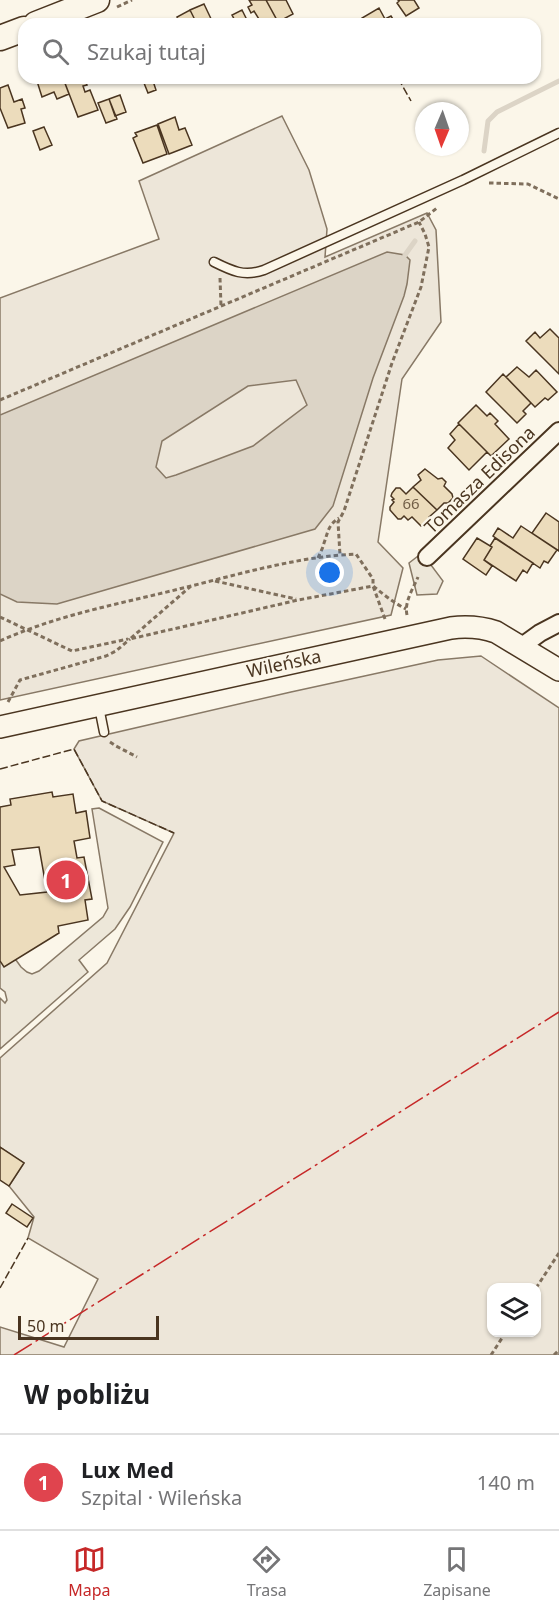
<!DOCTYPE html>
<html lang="pl">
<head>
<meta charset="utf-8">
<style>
	:root { --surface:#fff; --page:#f2f2f2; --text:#202124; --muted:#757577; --line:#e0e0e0; --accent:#c62828 }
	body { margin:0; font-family:"Noto Sans",sans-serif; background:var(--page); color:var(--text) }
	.controls { position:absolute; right:18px; bottom:18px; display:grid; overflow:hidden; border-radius:12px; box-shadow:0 2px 4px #0004 }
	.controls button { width:54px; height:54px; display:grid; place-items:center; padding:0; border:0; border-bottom:2px solid var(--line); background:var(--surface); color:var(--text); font:30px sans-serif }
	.compass { position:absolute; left:415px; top:102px; width:54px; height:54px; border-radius:50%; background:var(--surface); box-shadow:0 2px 4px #0004; rotate:182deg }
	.scale { position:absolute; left:18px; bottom:15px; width:141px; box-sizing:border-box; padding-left:6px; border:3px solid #4a3520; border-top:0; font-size:16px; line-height:21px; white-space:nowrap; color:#4a3520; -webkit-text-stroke:4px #fbf6e9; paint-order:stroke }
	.you { position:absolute; left:330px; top:573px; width:21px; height:21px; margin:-15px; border:4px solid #fff; border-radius:50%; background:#1a73e8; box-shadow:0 0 0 9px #1a73e833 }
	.badge { display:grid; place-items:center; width:39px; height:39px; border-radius:50%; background:var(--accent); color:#fff; font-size:20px; font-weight:700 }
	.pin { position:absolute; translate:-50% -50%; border:3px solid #fff; box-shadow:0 2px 6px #0006 }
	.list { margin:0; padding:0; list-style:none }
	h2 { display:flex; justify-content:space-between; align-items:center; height:78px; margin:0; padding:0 24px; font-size:26px }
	h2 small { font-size:20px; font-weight:400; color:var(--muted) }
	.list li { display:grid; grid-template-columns:39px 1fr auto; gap:18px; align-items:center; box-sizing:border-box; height:96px; padding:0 24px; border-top:2px solid var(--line) }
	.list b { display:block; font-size:22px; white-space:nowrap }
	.list p { margin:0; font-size:20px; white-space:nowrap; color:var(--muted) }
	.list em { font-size:20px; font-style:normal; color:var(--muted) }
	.icon { flex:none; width:33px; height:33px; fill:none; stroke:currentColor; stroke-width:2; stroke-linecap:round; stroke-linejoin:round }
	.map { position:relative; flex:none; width:559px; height:1355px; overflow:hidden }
	.search { position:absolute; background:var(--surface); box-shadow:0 2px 4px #0004; left:18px; right:18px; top:18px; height:66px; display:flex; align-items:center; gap:15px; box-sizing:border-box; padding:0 21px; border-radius:18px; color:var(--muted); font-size:22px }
	.sheet { height:174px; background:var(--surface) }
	nav { display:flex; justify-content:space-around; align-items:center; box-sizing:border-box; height:84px; border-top:2px solid var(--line); background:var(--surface); font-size:16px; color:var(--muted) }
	nav a { display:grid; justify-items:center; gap:3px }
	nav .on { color:var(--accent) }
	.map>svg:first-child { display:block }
</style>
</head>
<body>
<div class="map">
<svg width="559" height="1355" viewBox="0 0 559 1355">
	<rect width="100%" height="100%" fill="#fbf6e9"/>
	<!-- green -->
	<path fill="#ede6d9" stroke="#887966" stroke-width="1.5" fill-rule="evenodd" d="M282 116 309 170 327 229 325 257 427 213 436 230 441 322 402 379 378 542 403 568 391 615 0 700V298L159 239 139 181Z
		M481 656 559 708V1355H0V1327L64 1347 98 1279 28 1238 34 1217 9 1186 24 1163 0 1147V1058L107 963 174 833 102 801 74 749 79 741 291 692 438 660ZM492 1288H536V1332H492Z"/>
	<!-- parking -->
	<path fill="#ede7d9" stroke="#887966" stroke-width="1.5" d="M422 553 443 581 437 594 417 595 409 563Z
		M99 808 163 842 130 907 115 929 79 960 88 972 0 1049V998L5 1003 7 1000 5 992 0 988V961L16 960 21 967 27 972 32 974 39 971 103 917 108 908 92 809Z"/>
	<!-- water -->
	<path fill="#dcd4c6" stroke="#887966" stroke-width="1.5" fill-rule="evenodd" d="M387 252 405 255 410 260 407 284 404 296 373 378 333 506 315 529 57 604 17 602 0 594V415ZM296 380 307 405 253 446 176 475 166 478 156 467 162 441 248 386Z"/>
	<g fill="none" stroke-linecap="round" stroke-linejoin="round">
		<!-- stream -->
		<path stroke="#dcd4c6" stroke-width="5" d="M484 151 488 121 497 112 559 81
			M405 255 415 241"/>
	</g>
	<!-- building -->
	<path fill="#ecdcbc" stroke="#4a3520" stroke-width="1.5" fill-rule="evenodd" d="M249 0H266L278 22 274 24H262L254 11 251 13 248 7 252 5Z
		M266 0H286L293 14 278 22Z
		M398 0H414L419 8 406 16 397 3 399 1Z
		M204 4 213 23 218 22 219 24H197L190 10Z
		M379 8 385 19 391 16 396 24H365L362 18Z
		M190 10 197 24H181L177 17Z
		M242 10 249 24H237L232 15Z
		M36 78H63L69 94 57 99 54 92 42 97Z
		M63 78H80V80L84 78 87 85 83 86 85 92 90 90 98 110 78 117Z
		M142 78H152L156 90 148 93Z
		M8 85 14 102 22 99 25 108 21 109 25 123 8 128 0 108V88Z
		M120 95 126 112 115 116 109 99Z
		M109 99 117 119 106 123 98 103Z
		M175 117 179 130 185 128 192 145 169 154 158 124Z
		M157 125 167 154 143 163 133 138 137 136 135 133Z
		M44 127 52 145 40 150 33 131Z
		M550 329 559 338V374L526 341 535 332 540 338Z
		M517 367 529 377 536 370 557 392 548 400 545 398 535 407 506 377Z
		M503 374 531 403 523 411 526 414 517 423 486 392Z
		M476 405 487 416 490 413 498 421 495 424 509 439 491 456 458 423Z
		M459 424 487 452 469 470 448 448 455 440 450 434Z
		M425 469 438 479 442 478 446 482 444 486 452 494 453 498 448 503H444L437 510 413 487 421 480 418 475Z
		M413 487 437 510 429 517V521L425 526H421L412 517 408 520 404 516 401 519H398L390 510V507L394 502 392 500 394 499 391 496 392 493 396 488H400L406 494Z
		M546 513 559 522V551L532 533Z
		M521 526 557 550 548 563 544 561 540 568 493 536 498 528 513 538Z
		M477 538 492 547 484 560 492 566 486 575 463 559Z
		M495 538 533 563 527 573 523 570 516 581 484 560 492 547 490 546Z
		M52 792 53 797 73 794 76 813 86 811 90 838 74 841 77 858 84 857 92 899 85 900 88 920 58 926 59 933 4 967 0 961V807L11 805 10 799ZM39 847 47 892 20 895 4 867 15 865 12 850Z
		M0 1147 24 1163 9 1186 0 1180Z
		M12 1204 33 1218 27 1227 6 1213Z"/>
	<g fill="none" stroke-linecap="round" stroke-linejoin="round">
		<!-- service casing -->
		<g stroke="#4a3520" stroke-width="11">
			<path id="service" d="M214 262C232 271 244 277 264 270L463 180 559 133
				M99 707 104 732"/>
		</g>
		<!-- minor casing -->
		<g stroke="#4a3520" stroke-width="20">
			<path id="minor" d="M427 557 559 431
				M522 646 540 633 559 623"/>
		</g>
		<!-- tertiary casing -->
		<g stroke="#4a3520" stroke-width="24">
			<path id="tertiary" d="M0 727 451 628C467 626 481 627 496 632L559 670"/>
		</g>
		<!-- secondary casing -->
		<g stroke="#4a3520" stroke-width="27">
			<path id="secondary" d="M36 24 97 0
				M0 38 24 29"/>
		</g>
		<!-- path -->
		<path stroke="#7f6f5c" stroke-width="3" stroke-dasharray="4.5 3" stroke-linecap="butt" d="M117 7 132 0
			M489 183 528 184 559 199
			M220 278 221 306
			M0 400 419 222 437 208
			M318 558C320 553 323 548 324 543 328 532 328 525 339 518
			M215 581 296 599
			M191 586 130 639 298 600 373 586C383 594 394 603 406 609
			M407 615C404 602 413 589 418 577
			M0 617 72 651 128 639
			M385 619 373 586V579L356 554 340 555 338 522 344 511 392 363 421 287 429 247 425 234 419 222
			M0 641C57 615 119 604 179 589 232 576 286 560 340 555
			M8 702 20 680 106 656 116 651 130 639
			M110 742 116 746 137 757
			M536 1288 559 1253
			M491 1355 506 1332
			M554 1355 559 1350"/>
		<!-- service -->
		<use href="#service" stroke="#fbf6e9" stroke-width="8"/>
		<!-- minor -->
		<use href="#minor" stroke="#fbf6e9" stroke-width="16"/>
		<!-- tertiary -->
		<use href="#tertiary" stroke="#fbf6e9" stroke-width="21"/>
		<!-- secondary -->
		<use href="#secondary" stroke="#fbf6e9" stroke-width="24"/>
		<!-- fence -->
		<path stroke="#4a3520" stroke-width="1.5" stroke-dasharray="8 3" stroke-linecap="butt" d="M398 78 411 101
			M0 769 74 749 102 801 174 833
			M0 1288 28 1238"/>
		<!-- power -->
		<path stroke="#c62828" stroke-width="1.5" stroke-dasharray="21 4.5 3 4.5" stroke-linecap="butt" d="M14 1355 559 1012"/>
	</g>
	<g text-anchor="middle" stroke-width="4.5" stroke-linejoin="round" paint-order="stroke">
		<!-- number labels -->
		<g font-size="15" fill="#725f47">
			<text x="411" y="509">66</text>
		</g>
		<!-- street labels -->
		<g font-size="18" fill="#4a3520" stroke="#fbf6e9">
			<text transform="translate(480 480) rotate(-44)" y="6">Tomasza Edisona</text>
			<text transform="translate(284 664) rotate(-12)" y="6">Wileńska</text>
		</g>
	</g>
</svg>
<div class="controls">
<button><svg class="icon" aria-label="layers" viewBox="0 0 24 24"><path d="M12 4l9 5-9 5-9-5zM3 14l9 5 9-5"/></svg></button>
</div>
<svg class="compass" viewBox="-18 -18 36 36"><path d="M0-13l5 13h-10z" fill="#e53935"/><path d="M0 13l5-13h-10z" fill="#757577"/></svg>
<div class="scale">50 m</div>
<div class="you"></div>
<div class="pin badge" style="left:66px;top:880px;background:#e0444e">1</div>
<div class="search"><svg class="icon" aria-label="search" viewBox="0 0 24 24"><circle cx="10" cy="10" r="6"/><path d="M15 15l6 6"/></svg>Szukaj tutaj</div>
</div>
<section class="sheet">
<h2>W pobliżu<small></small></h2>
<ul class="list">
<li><span class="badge" style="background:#e0444e">1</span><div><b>Lux Med</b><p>Szpital · Wileńska</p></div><em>140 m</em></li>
</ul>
</section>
<nav>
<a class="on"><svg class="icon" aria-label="map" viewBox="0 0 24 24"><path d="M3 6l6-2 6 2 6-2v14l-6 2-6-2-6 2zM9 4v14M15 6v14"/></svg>Mapa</a>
<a><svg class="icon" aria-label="directions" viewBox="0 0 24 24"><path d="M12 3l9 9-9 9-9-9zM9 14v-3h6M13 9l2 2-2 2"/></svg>Trasa</a>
<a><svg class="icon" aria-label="saved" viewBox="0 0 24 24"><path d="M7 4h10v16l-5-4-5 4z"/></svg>Zapisane</a>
</nav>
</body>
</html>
